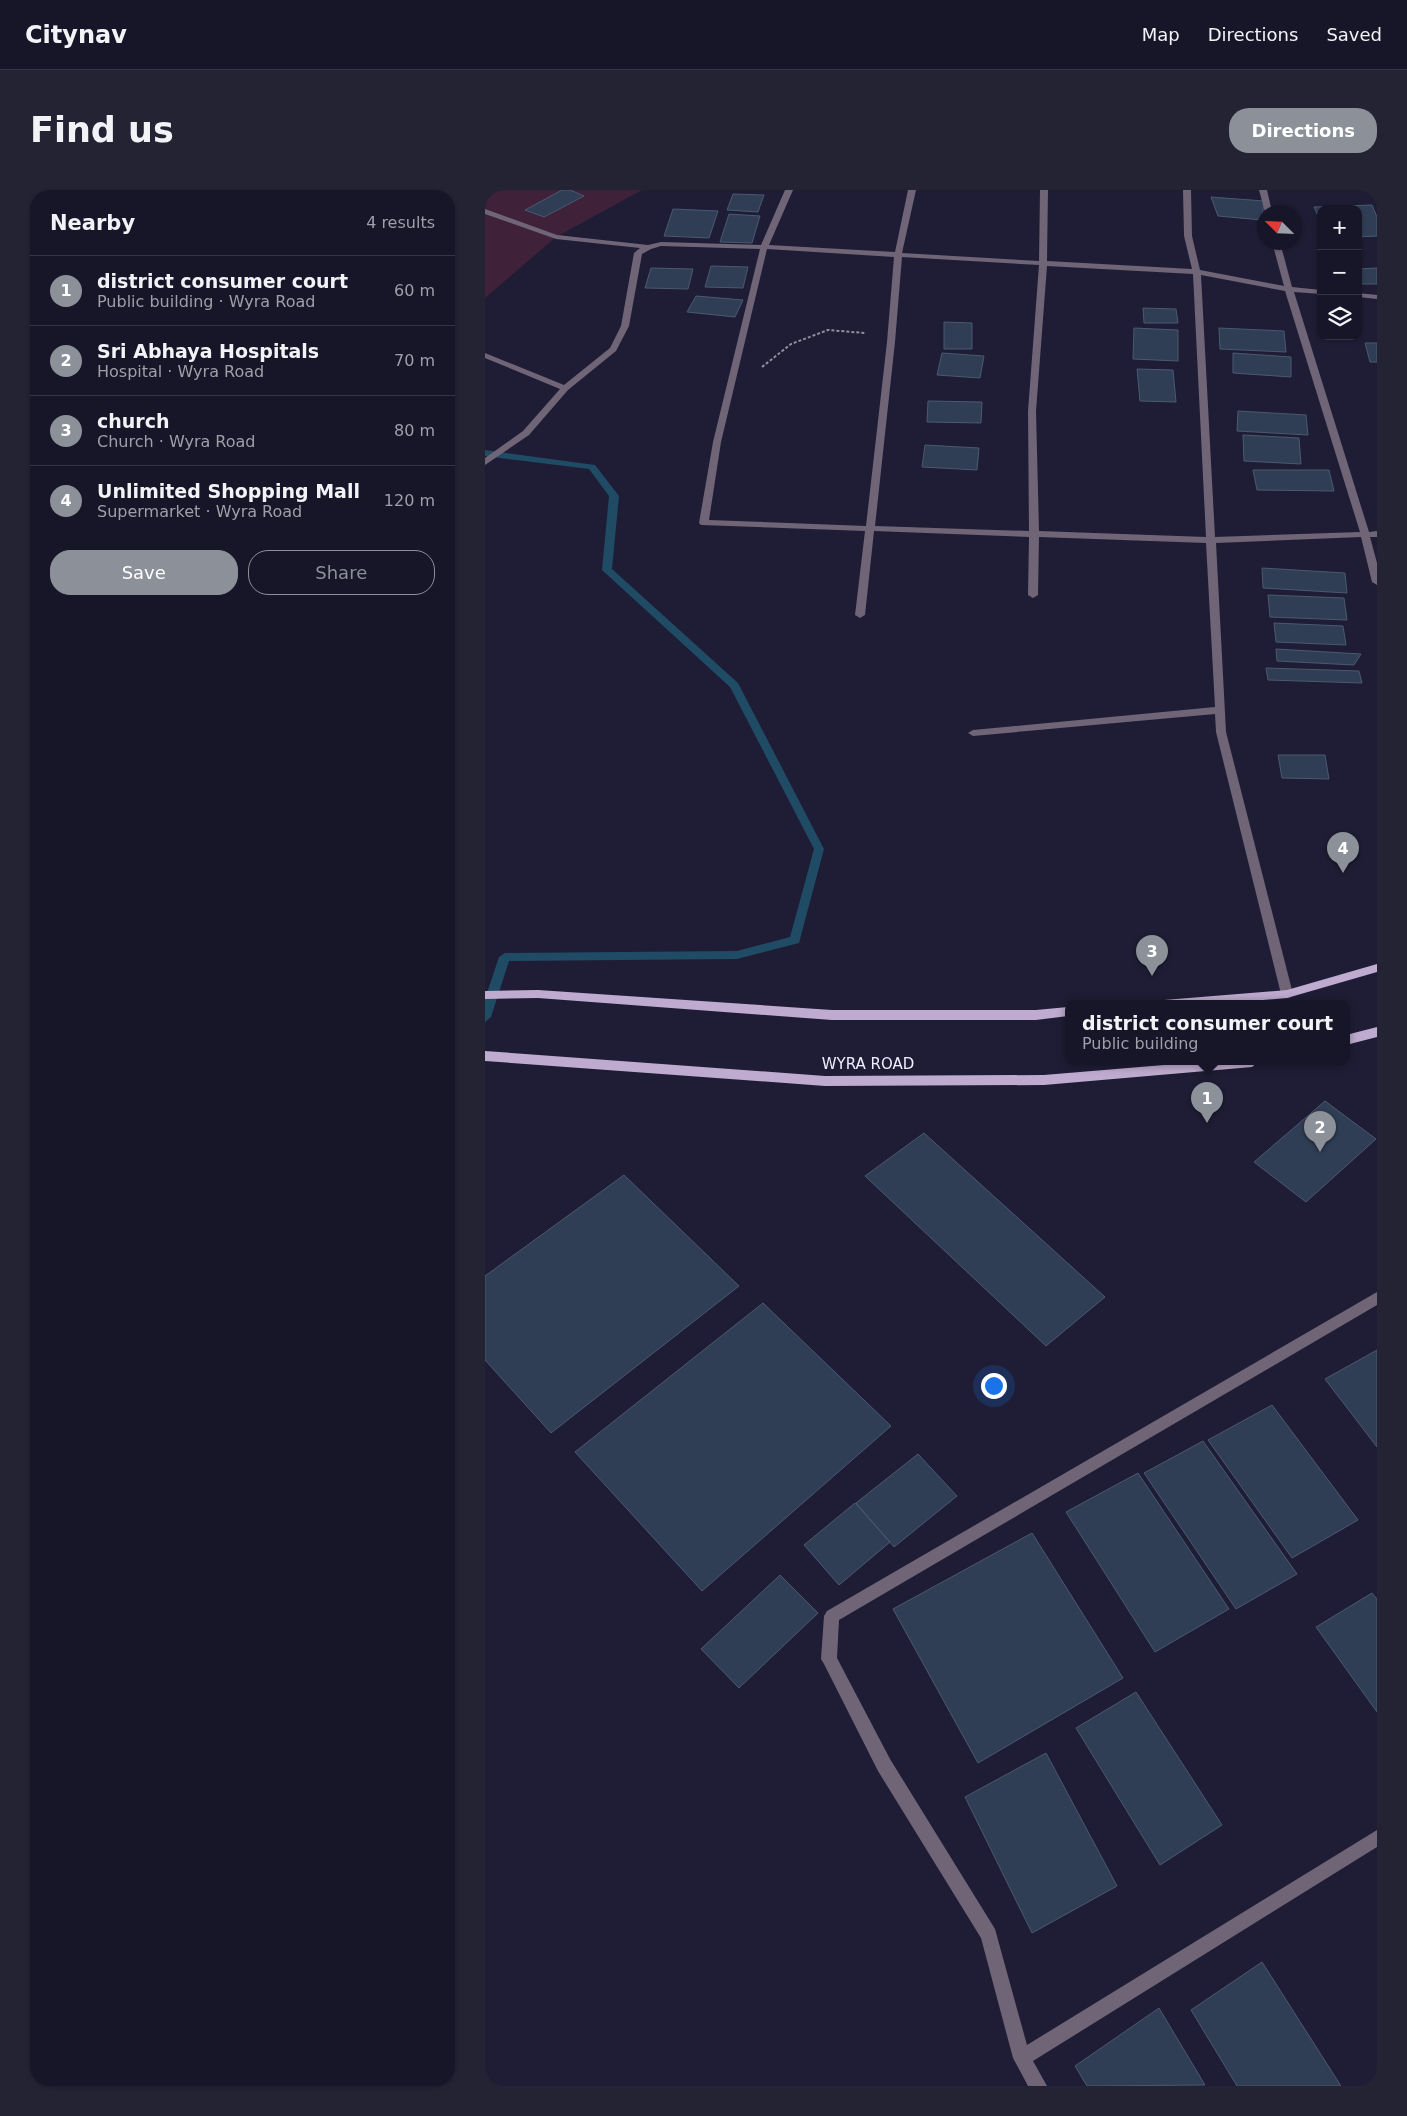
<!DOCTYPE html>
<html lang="en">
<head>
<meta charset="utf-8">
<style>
	:root { --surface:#171628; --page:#242334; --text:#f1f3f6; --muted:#9e9fa8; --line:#363545; --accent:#8c9099 }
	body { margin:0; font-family:"DejaVu Sans",sans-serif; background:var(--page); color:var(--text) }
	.controls { position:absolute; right:15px; top:15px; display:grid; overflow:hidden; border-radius:10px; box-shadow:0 1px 4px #0004 }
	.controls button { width:45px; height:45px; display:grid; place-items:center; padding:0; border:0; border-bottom:1px solid var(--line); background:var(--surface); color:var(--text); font:25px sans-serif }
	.compass { position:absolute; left:772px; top:15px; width:45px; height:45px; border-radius:50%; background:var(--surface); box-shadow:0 1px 4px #0004; rotate:294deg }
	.you { position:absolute; left:508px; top:1195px; width:18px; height:18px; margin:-12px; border:4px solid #fff; border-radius:50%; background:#1a73e8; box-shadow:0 0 0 8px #1a73e833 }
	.badge { display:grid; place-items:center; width:32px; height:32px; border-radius:50%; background:var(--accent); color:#fff; font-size:16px; font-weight:700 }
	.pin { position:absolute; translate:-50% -41px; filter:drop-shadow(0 1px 2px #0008) }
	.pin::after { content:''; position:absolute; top:26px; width:18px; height:15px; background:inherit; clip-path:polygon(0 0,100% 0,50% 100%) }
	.popup { position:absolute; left:580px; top:810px; width:285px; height:65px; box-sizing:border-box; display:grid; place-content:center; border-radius:10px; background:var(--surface); filter:drop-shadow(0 1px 4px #0005); font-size:16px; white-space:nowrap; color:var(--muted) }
	.popup b { font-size:19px; color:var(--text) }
	.popup::after { content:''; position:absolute; left:50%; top:100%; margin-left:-10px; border:10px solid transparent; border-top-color:var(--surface) }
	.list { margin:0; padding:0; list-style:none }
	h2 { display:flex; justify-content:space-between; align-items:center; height:65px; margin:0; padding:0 20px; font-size:21px }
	h2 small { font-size:16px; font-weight:400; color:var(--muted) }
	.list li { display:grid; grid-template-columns:32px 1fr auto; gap:15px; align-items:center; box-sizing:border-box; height:70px; padding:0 20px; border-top:1px solid var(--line) }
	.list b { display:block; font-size:19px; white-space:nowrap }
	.list p { margin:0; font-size:16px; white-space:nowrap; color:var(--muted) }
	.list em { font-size:16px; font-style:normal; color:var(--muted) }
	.actions { display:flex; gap:10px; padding:15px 20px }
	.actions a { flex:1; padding:11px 0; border:1px solid var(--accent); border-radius:20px; text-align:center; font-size:18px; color:var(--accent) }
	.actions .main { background:var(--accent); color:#fff }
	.icon { flex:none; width:28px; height:28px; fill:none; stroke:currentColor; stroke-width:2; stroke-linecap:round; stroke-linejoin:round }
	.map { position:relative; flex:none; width:892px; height:1896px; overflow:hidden; border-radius:20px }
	header { display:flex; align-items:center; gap:30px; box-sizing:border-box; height:70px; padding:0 25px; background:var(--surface); border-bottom:1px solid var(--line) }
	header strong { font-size:24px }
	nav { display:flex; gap:28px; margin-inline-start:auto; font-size:18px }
	.intro { display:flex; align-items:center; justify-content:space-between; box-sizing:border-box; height:120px; padding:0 30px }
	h1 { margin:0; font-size:35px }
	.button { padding:12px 22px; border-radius:20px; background:var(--accent); color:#fff; font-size:18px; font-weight:700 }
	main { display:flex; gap:30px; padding:0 30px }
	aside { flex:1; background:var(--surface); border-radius:20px; box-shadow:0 1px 4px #0004 }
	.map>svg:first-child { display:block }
</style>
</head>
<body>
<header>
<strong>Citynav</strong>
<nav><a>Map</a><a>Directions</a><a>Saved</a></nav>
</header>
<div class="intro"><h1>Find us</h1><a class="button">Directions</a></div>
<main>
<aside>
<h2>Nearby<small>4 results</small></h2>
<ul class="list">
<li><span class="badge">1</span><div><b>district consumer court</b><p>Public building · Wyra Road</p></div><em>60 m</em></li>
<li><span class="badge">2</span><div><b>Sri Abhaya Hospitals</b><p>Hospital · Wyra Road</p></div><em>70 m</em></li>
<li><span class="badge">3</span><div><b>church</b><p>Church · Wyra Road</p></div><em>80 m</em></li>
<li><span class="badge">4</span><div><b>Unlimited Shopping Mall</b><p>Supermarket · Wyra Road</p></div><em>120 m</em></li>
</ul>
<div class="actions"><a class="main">Save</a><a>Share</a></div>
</aside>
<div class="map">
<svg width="892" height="1896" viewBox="0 0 892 1896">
	<rect width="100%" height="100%" fill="#1f1d35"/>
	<!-- green -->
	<path fill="#3f213a" d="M0 0H157L71 47 0 108Z"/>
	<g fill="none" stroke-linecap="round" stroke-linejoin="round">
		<!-- stream -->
		<path fill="#1f4b65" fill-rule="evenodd" d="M0 260 110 275 134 306 127 379 253 493 339 659 314 753 252 769 24 771 6 827 0 832V809L14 767 20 763 252 761 305 747 329 659 245 497 117 380 124 306 104 279 0 266Z"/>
	</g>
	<!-- building -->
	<path fill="#303e55" stroke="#4a5971" d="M77 0H85L99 6 59 27 40 20Z
		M248 4 279 5 273 22 242 20Z
		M726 7 779 11 777 30 733 26Z
		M887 15 892 27V46L873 47V19H836V33L829 17Z
		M188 19 233 21 224 48 179 46Z
		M244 24 275 26 267 53 235 52Z
		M226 76 263 77 258 98 220 97Z
		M166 78 208 79 203 99 160 98Z
		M892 78V94H873V79Z
		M211 106 258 110 250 127 202 122Z
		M658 118 691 119 693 133H659Z
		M459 132 487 133V159H459Z
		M649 138 693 140V171L648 169Z
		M734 138 799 141 801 162 735 159Z
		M880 153H892V172H885Z
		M457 163 499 166 495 188 452 185Z
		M748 163 806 167V187L748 183Z
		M652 179 688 180 691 212 655 211Z
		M443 211 497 212 496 233 442 232Z
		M753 221 821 225 823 245 752 241Z
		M758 245 814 248 816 274 759 271Z
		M440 255 494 258 492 280 437 277Z
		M768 280H844L849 301 772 300Z
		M777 378 860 383 862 403 778 398Z
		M783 405 859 408 862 430 785 427Z
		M789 433 858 436 861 455 791 452Z
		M791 459 876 464 869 475 792 471Z
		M781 478 874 481 877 493 783 490Z
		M793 565H840L844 589 797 588Z
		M840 911 891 949 821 1012 769 972Z
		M439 943 620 1107 561 1156 380 986Z
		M139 985 254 1096 66 1243 0 1170V1086Z
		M278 1113 406 1236 217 1401 90 1262Z
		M892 1160V1257L840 1189Z
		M787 1215 873 1330 807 1368 723 1250Z
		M718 1251 812 1384 751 1419 659 1283Z
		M433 1264 472 1306 409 1357 371 1313Z
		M653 1283 744 1419 670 1462 581 1322Z
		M370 1313 405 1352 354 1395 319 1355Z
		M547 1343 638 1488 493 1573 408 1419Z
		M295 1385 333 1423 254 1498 216 1459Z
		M887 1403 892 1409V1522L831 1437Z
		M651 1502 737 1635 675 1675 591 1538Z
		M561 1563 632 1696 547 1743 480 1607Z
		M777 1772 856 1896H752L706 1820Z
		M674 1818 720 1895 602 1896 590 1876Z"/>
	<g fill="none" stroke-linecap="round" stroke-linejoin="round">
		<!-- path -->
		<path stroke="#908fa2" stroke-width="2" stroke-dasharray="3 2" stroke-linecap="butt" d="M277 177 306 154 343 140 380 143"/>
		<!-- minor -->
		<path fill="#6f6577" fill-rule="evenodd" d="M300 0H308L284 55 410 62 423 0H431L417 63 554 71 555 0H563L562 71 707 79 699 46 698 0H706L707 46 715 80 799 96 787 52H795L807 97 836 100V104L809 102 884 342 892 341V347H885L892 373V395L887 392 876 347 731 353 741 542 808 804 806 807 802 808 796 804 731 542 730 524 488 546 483 543 488 540 730 517 721 353 554 347 553 405 548 408 543 405 544 347 389 341 380 425 375 428 370 425 380 341 216 335 214 333 228 252 275 59 176 56 166 59 157 64 144 136 131 161 83 200 44 245 0 275V268L38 241 75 199 0 168V163L79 195 125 158 136 136 149 63 155 58 71 49 0 24V19L72 45 163 55 176 52 276 55ZM282 59 409 67 402 152 381 336 224 330 236 252ZM417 67 554 75 543 221 544 341 390 336 410 152ZM562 76 708 84 721 347 554 341 551 221ZM716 85 800 101 875 342 730 347Z
			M774 0H782L787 22H780Z
			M873 103 892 105V109L873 107Z
			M892 1102V1115L354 1430 352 1468 405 1569 510 1739 542 1855 892 1640V1657L548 1871 562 1896H543L528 1868 496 1748 393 1581 339 1474 336 1469 339 1426 342 1421Z"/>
		<!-- major -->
		<path fill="#bfabcf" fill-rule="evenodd" d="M892 774V782L802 808 731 814H673L679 810 802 800Z
			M53 800 347 820H551L583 817V826L551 830H347L53 808 0 809V801Z
			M892 837V847L861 855V845Z
			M0 861 340 886 559 885 715 872H773L767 877 559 895 340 896 0 871Z"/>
	</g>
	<g text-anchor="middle" stroke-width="4" stroke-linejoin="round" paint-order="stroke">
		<!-- street labels -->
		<g font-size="15" fill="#eeeefe" stroke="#1f1d35">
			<text x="383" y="879">WYRA ROAD</text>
		</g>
	</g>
</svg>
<div class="controls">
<button>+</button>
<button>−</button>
<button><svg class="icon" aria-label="layers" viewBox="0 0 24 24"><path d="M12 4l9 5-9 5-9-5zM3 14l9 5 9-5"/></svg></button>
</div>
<svg class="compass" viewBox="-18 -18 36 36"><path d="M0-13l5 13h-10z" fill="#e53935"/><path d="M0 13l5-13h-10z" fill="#9e9fa8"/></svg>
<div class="you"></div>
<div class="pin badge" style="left:722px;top:933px">1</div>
<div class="popup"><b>district consumer court</b>Public building</div>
<div class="pin badge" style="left:835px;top:962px">2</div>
<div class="pin badge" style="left:667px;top:786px">3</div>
<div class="pin badge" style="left:858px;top:683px">4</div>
</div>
</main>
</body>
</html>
